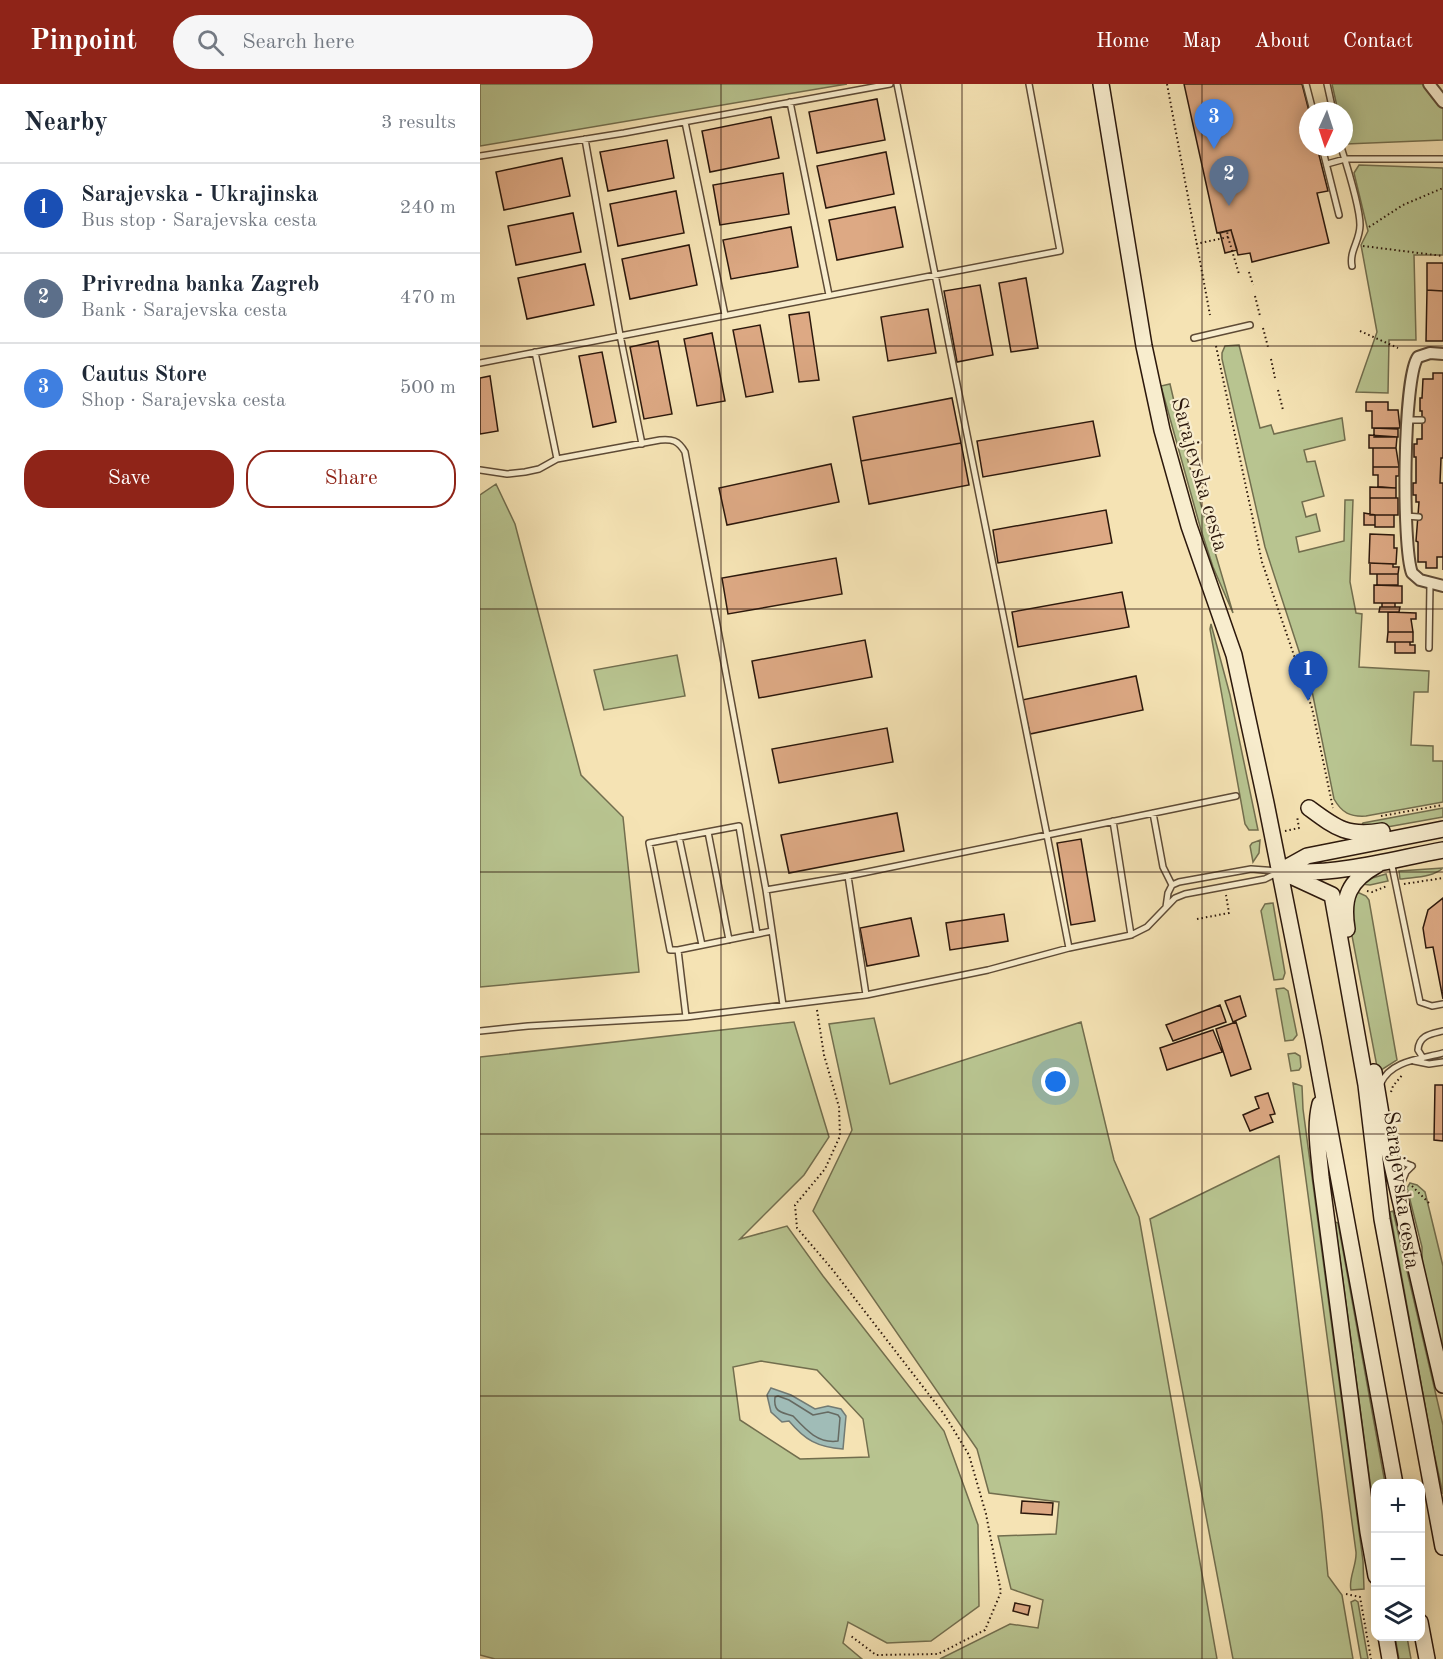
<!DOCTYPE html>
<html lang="en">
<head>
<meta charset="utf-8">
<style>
	:root { --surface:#fff; --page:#f6f6f7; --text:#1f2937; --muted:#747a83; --line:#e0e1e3; --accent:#8f2418 }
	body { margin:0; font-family:"Old Standard TT",serif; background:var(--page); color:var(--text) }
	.controls { position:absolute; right:18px; bottom:18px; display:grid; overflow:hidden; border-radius:12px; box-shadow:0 3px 15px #0003 }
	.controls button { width:54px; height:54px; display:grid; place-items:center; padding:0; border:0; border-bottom:2px solid var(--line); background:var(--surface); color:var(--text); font:30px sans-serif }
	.compass { position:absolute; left:819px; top:18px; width:54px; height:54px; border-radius:50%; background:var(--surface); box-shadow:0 3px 15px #0003; rotate:183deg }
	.you { position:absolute; left:576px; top:998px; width:21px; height:21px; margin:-15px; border:4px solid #fff; border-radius:50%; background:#1a73e8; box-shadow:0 0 0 9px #1a73e833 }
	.badge { display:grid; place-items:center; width:39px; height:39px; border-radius:50%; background:var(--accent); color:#fff; font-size:20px; font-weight:700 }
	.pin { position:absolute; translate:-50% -50px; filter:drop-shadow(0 2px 3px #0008) }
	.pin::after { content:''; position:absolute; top:32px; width:21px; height:18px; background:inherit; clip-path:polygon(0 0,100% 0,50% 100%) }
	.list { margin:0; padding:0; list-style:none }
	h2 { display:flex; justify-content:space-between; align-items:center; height:78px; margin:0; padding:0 24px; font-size:26px }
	h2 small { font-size:20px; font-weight:400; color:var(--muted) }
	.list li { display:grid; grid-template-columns:39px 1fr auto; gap:18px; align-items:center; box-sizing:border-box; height:90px; padding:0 24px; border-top:2px solid var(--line) }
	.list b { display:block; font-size:22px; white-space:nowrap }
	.list p { margin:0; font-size:20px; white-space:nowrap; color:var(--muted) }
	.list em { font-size:20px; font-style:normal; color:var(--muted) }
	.actions { display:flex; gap:12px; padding:18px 24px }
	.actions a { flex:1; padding:14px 0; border:2px solid var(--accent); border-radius:24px; text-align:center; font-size:21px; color:var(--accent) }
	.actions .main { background:var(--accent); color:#fff }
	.icon { flex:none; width:33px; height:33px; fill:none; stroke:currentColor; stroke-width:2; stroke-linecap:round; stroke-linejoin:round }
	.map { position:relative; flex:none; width:963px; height:1575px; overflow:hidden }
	header { display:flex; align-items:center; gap:36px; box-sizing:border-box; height:84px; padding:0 30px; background:var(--accent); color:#fff }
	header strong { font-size:28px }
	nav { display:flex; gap:33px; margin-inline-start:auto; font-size:21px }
	.search { width:420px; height:54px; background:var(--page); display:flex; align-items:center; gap:15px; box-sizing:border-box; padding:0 21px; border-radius:33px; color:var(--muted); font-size:22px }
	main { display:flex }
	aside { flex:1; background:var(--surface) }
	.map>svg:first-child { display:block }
</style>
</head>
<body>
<header>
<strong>Pinpoint</strong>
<div class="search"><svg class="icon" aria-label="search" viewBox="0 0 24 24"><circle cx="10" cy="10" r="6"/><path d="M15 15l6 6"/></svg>Search here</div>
<nav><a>Home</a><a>Map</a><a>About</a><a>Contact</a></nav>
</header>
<main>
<aside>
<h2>Nearby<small>3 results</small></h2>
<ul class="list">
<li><span class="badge" style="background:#1a4fb4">1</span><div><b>Sarajevska - Ukrajinska</b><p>Bus stop · Sarajevska cesta</p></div><em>240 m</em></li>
<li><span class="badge" style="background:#5c6f8a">2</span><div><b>Privredna banka Zagreb</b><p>Bank · Sarajevska cesta</p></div><em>470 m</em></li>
<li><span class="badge" style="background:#3f7fe0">3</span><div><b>Cautus Store</b><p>Shop · Sarajevska cesta</p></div><em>500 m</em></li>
</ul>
<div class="actions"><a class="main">Save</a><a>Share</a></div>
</aside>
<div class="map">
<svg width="963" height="1575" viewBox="0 0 963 1575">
	<rect width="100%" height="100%" fill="#f5e3b4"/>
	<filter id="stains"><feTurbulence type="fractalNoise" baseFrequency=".00333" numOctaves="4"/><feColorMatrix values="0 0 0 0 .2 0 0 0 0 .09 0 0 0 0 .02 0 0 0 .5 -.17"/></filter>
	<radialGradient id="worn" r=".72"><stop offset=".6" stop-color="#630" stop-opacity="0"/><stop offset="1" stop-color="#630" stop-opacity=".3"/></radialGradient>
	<!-- green -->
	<path fill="#b8c490" stroke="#726e4e" stroke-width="1.5" fill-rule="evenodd" d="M0 0H367L0 62Z
		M852 0H946L954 15 963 23V56L866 60 864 27H858Z
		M879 81 963 84V171H934L936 256H909L908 309 876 308 897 248 881 161 888 147 874 89Z
		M759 261 780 344 791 341 794 350 862 334 865 356 824 366 827 378 835 377 844 412 822 418 826 433 836 430 840 447 816 453 819 468 864 457 865 416H873L870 498 876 529 882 530 879 583 949 587 948 608H934L931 661 953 662V677H963V718L886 732C870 733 862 729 854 715L832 607 785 463 742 275V269L745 262Z
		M690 300 708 377 753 529 733 483 721 446 681 302Z
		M16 400 35 440 101 691 143 733 159 888 0 903V411Z
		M731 540 750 611 778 746H769L765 740 730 545Z
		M197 571 205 612 124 626 114 586Z
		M963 724V733L896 745 880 744 883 739Z
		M780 756 779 769 773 778 770 762 772 759Z
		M963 784C953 793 936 793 922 795H920L919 787Z
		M906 790 908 797 890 801 881 800 889 795Z
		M875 807 886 812 889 816 917 976 898 988 869 836Z
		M793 819 805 889 803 895 794 896 781 827 785 820Z
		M804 904 808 907 817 951 813 956 805 957 796 905Z
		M394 934 410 1000 601 938 634 1076 659 1133 737 1575H460L530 1540 558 1544 563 1516 531 1505 518 1452 576 1450 579 1418 509 1409 497 1365 333 1127 372 1046 349 940Z
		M314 938 349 1053 324 1091 260 1155 307 1142 343 1192 464 1347 498 1441 499 1522 451 1557 407 1559 368 1538 363 1559 382 1575H15L0 1571V973ZM281 1277 337 1286 383 1335 389 1373 320 1375 260 1336 253 1283Z
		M815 969 820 972 821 983 819 986 811 987 808 970Z
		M813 999 822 1002 823 1025 883 1477 884 1505 871 1506C868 1495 877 1481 876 1468Z
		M799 1072 842 1430 848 1492 862 1511 873 1575H753L670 1135Z
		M930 1099 937 1101 945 1108 963 1182V1270L942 1183V1163L927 1104Z
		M913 1127 963 1341V1410L952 1360 910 1128Z
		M855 1138 858 1139 905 1399 896 1400 895 1435Z
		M875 1516 878 1518 888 1575H881L871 1518Z
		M915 1553H927L931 1575H919Z"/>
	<!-- water -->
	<path fill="#a0bcb7" stroke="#727a73" stroke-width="1.5" d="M291 1304 311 1311 335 1325 348 1322 361 1325 366 1332 363 1365C337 1363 325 1356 309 1337L302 1338 291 1328 287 1311Z"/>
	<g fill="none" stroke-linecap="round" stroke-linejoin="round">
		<!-- shore -->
		<path stroke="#666a62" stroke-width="1.5" d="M298 1312 309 1316 333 1331 348 1328 358 1331 360 1334 358 1357C338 1360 325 1345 313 1332 302 1328 293 1329 295 1313Z"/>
	</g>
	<!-- building -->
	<path fill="#dda984" stroke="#2c180c" stroke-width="1.5" d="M704 0H822L829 27 828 63H837L848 107 837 109 849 159 772 178 770 169 758 171 751 146 737 149Z
		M397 15 405 56 337 69 329 28Z
		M291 33 299 74 230 88 222 47Z
		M187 56 194 94 128 107 120 68Z
		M406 68 414 110 346 124 337 82Z
		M82 74 90 112 24 126 16 88Z
		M303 89 309 130 240 141 233 101Z
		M196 107 204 149 138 162 130 120Z
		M415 123 423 163 357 176 349 136Z
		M93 129 101 168 36 181 28 142Z
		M311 143 318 183 251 195 243 156Z
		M751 146 757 166 745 169 740 149Z
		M209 161 217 201 150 215 142 175Z
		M947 179H963V207L947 206Z
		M105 180 114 221 47 235 38 194Z
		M546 194 558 264 531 268 519 199Z
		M500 201 513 271 477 278 464 207Z
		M947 206 963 207V257H946Z
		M448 225 456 269 408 277 401 233Z
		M329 228 339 296 319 298 309 231Z
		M280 241 293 308 266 313 253 246Z
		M232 249 245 317 217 322 204 255Z
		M178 257 192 330 164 335 150 263Z
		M122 268 136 338 113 343 99 272Z
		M953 289H963V374H961L960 399H963V486V473H957V484H946V478H938V458L936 457 939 418H936V411H933V399H936V373H934V360H937V355H942V327H940V314H942L943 295H953Z
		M10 292 18 347 0 350V294Z
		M472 314 481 359 381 377 373 333Z
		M886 318H908V326H918L920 344H892V327H886Z
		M613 337 620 372 503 393 497 357Z
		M894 344 918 345V353H894Z
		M889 351 917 353 916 364H889Z
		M481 359 489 401 389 420 381 377Z
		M893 364H916L919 383H893Z
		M351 380 359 418 247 441 239 404Z
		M893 383H919V392H916V404L898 403V391H893Z
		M890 403 916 404V414H890Z
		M890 414H918V431H890Z
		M626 426 632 459 518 479 513 446Z
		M884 429 895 431V441H884Z
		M895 431H914V443H895Z
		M890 450 914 451V464H917L916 480 889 479Z
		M356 474 362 510 248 530 242 494Z
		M890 479 913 480V483H919L918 490H890Z
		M897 490H918V501H897Z
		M894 501 922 502V519H894Z
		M642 508 649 543 538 563 532 528Z
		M902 519H915V523H902Z
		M900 523H920L919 528H899Z
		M908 528 936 529V535H931L933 548H908Z
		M908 548H933V558H907Z
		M385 556 392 593 279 614 272 577Z
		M915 558H930V561H935V569H915Z
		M656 592 663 626 550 650 542 616Z
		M407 644 413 678 299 699 292 665Z
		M417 729 424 767 309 789 301 751Z
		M601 755 615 837 591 841 577 759Z
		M963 814V915L953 863 946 864 943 844 948 826Z
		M524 830 528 857 470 866 466 839Z
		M431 834 439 872 387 882 380 844Z
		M760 912 766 932 753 938 745 917Z
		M740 921 746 938 693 957 686 941Z
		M756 938 771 985 751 992 736 945Z
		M733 946 742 968 687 986 680 964Z
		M955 1001H963V1057L954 1056Z
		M788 1009 795 1030 790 1031 793 1038 770 1047 763 1031 779 1024 775 1013Z
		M542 1417 573 1419 572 1431 541 1429Z
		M535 1519 550 1522 548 1531 533 1527Z"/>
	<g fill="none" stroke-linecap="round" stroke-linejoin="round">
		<!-- lane casing -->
		<g stroke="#5e4b36" stroke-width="8">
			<path id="lane" d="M417 0 567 751 756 712
				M826 0 833 27
				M847 0 853 27
				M310 18 349 211
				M205 38 245 231
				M105 55 140 251 162 360
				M842 63 859 131
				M861 63C867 82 880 123 880 141 880 157 869 167 872 182
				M0 72 144 49 410 0
				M847 80 865 75H963
				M714 254 770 241
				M55 268 77 375
				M0 279 580 167 549 0
				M928 336H942
				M0 386 27 390 45 388 59 385 77 375 180 356C192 355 198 356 205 368L286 806 303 921
				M926 432 939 433
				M949 564 950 500
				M673 729 683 783 692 801
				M633 737 651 851
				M228 748 249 856
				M199 753 222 861
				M911 777 940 918 952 922 963 920
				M368 792 386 911
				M286 806 368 792 567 751 589 864
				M686 823 688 809 692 801 699 798 771 785 797 787
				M198 866H190L169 759 259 742 277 850
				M206 933 198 866 292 847
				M0 947 48 942 206 933 386 911 508 886 589 864 651 851 667 843 695 814 705 810 785 795 799 788
				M943 974 938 966C939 951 951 950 963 947
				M934 977 949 980 963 978
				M901 999C911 976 942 975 963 969
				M915 1075 932 1082
				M921 1100 926 1088 932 1082"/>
		</g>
		<!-- street casing -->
		<g stroke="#5e4b36" stroke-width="14">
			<path id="street" d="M949 0 963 18
				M963 270 950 269 938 273C923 293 922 463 932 489L940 496 963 502"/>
		</g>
		<!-- secondary casing -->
		<g stroke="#2c180c" stroke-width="18">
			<path id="secondary" d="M621 0 664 262 682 346 709 442 754 571 786 719 833 955 915 1400
				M829 724C856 744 867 753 902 747
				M800 787 852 811 886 1001 902 1135 963 1463
				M800 787 827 772 963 745
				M812 788C862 790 914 775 963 766
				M867 845C862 814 868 797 897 781
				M894 988 903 1042 963 1301
				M840 1020C834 1044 839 1069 841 1093L888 1448 896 1492
				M940 1538 947 1575
				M906 1552 910 1575"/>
		</g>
		<!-- path -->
		<path stroke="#2c180c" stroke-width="2" stroke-dasharray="1.5 3" stroke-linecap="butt" d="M687 0 730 231
			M889 143 923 121 963 104
			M748 153 759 190
			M716 160 748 153 747 147
			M883 162 963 172
			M769 188 773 201
			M775 212 780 232
			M783 244 788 263
			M880 247 918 264
			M736 262 782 478 832 624 853 724
			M791 275 795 294
			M798 306 803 326
			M901 732 963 721
			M805 747 819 744 817 732
			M924 800 963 794
			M887 807 892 808 907 802
			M717 835 749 829 746 811
			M337 926 344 971 359 1023 360 1052 345 1085 315 1121 317 1144 352 1185 464 1330 489 1371 506 1430 521 1508 505 1546 458 1570 396 1571 371 1552
			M911 1008 913 1002 923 990
			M932 1102 951 1121
			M866 1510 880 1513 891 1575"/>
		<!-- lane -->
		<use href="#lane" stroke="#f8edce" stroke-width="5"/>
		<!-- street -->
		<use href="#street" stroke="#f8edce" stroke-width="10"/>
		<!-- secondary -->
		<use href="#secondary" stroke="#f8edce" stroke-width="15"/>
	</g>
	<!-- grid -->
	<path fill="none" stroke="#2c180c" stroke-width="1.5" stroke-opacity="0.55" d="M241 0V1575M482 0V1575M722 0V1575M0 262H963M0 525H963M0 788H963M0 1050H963M0 1312H963"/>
	<g text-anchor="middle" stroke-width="4.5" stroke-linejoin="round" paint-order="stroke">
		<!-- street labels -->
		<g font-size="22" fill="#2c180c" stroke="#f8edce">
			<text transform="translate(721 390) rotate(74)" y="8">Sarajevska cesta</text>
			<text transform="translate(923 1106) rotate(82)" y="8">Sarajevska cesta</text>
		</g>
	</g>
	<rect width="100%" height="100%" filter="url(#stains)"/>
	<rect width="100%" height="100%" fill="url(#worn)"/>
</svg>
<div class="controls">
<button>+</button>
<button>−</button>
<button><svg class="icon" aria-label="layers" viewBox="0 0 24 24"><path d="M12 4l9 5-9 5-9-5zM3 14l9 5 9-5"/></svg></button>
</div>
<svg class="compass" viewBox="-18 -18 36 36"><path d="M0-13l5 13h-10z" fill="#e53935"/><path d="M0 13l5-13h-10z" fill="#747a83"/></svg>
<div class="you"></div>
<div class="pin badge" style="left:828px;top:617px;background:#1a4fb4">1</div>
<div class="pin badge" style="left:749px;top:122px;background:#5c6f8a">2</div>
<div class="pin badge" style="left:734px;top:65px;background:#3f7fe0">3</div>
</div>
</main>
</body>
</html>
